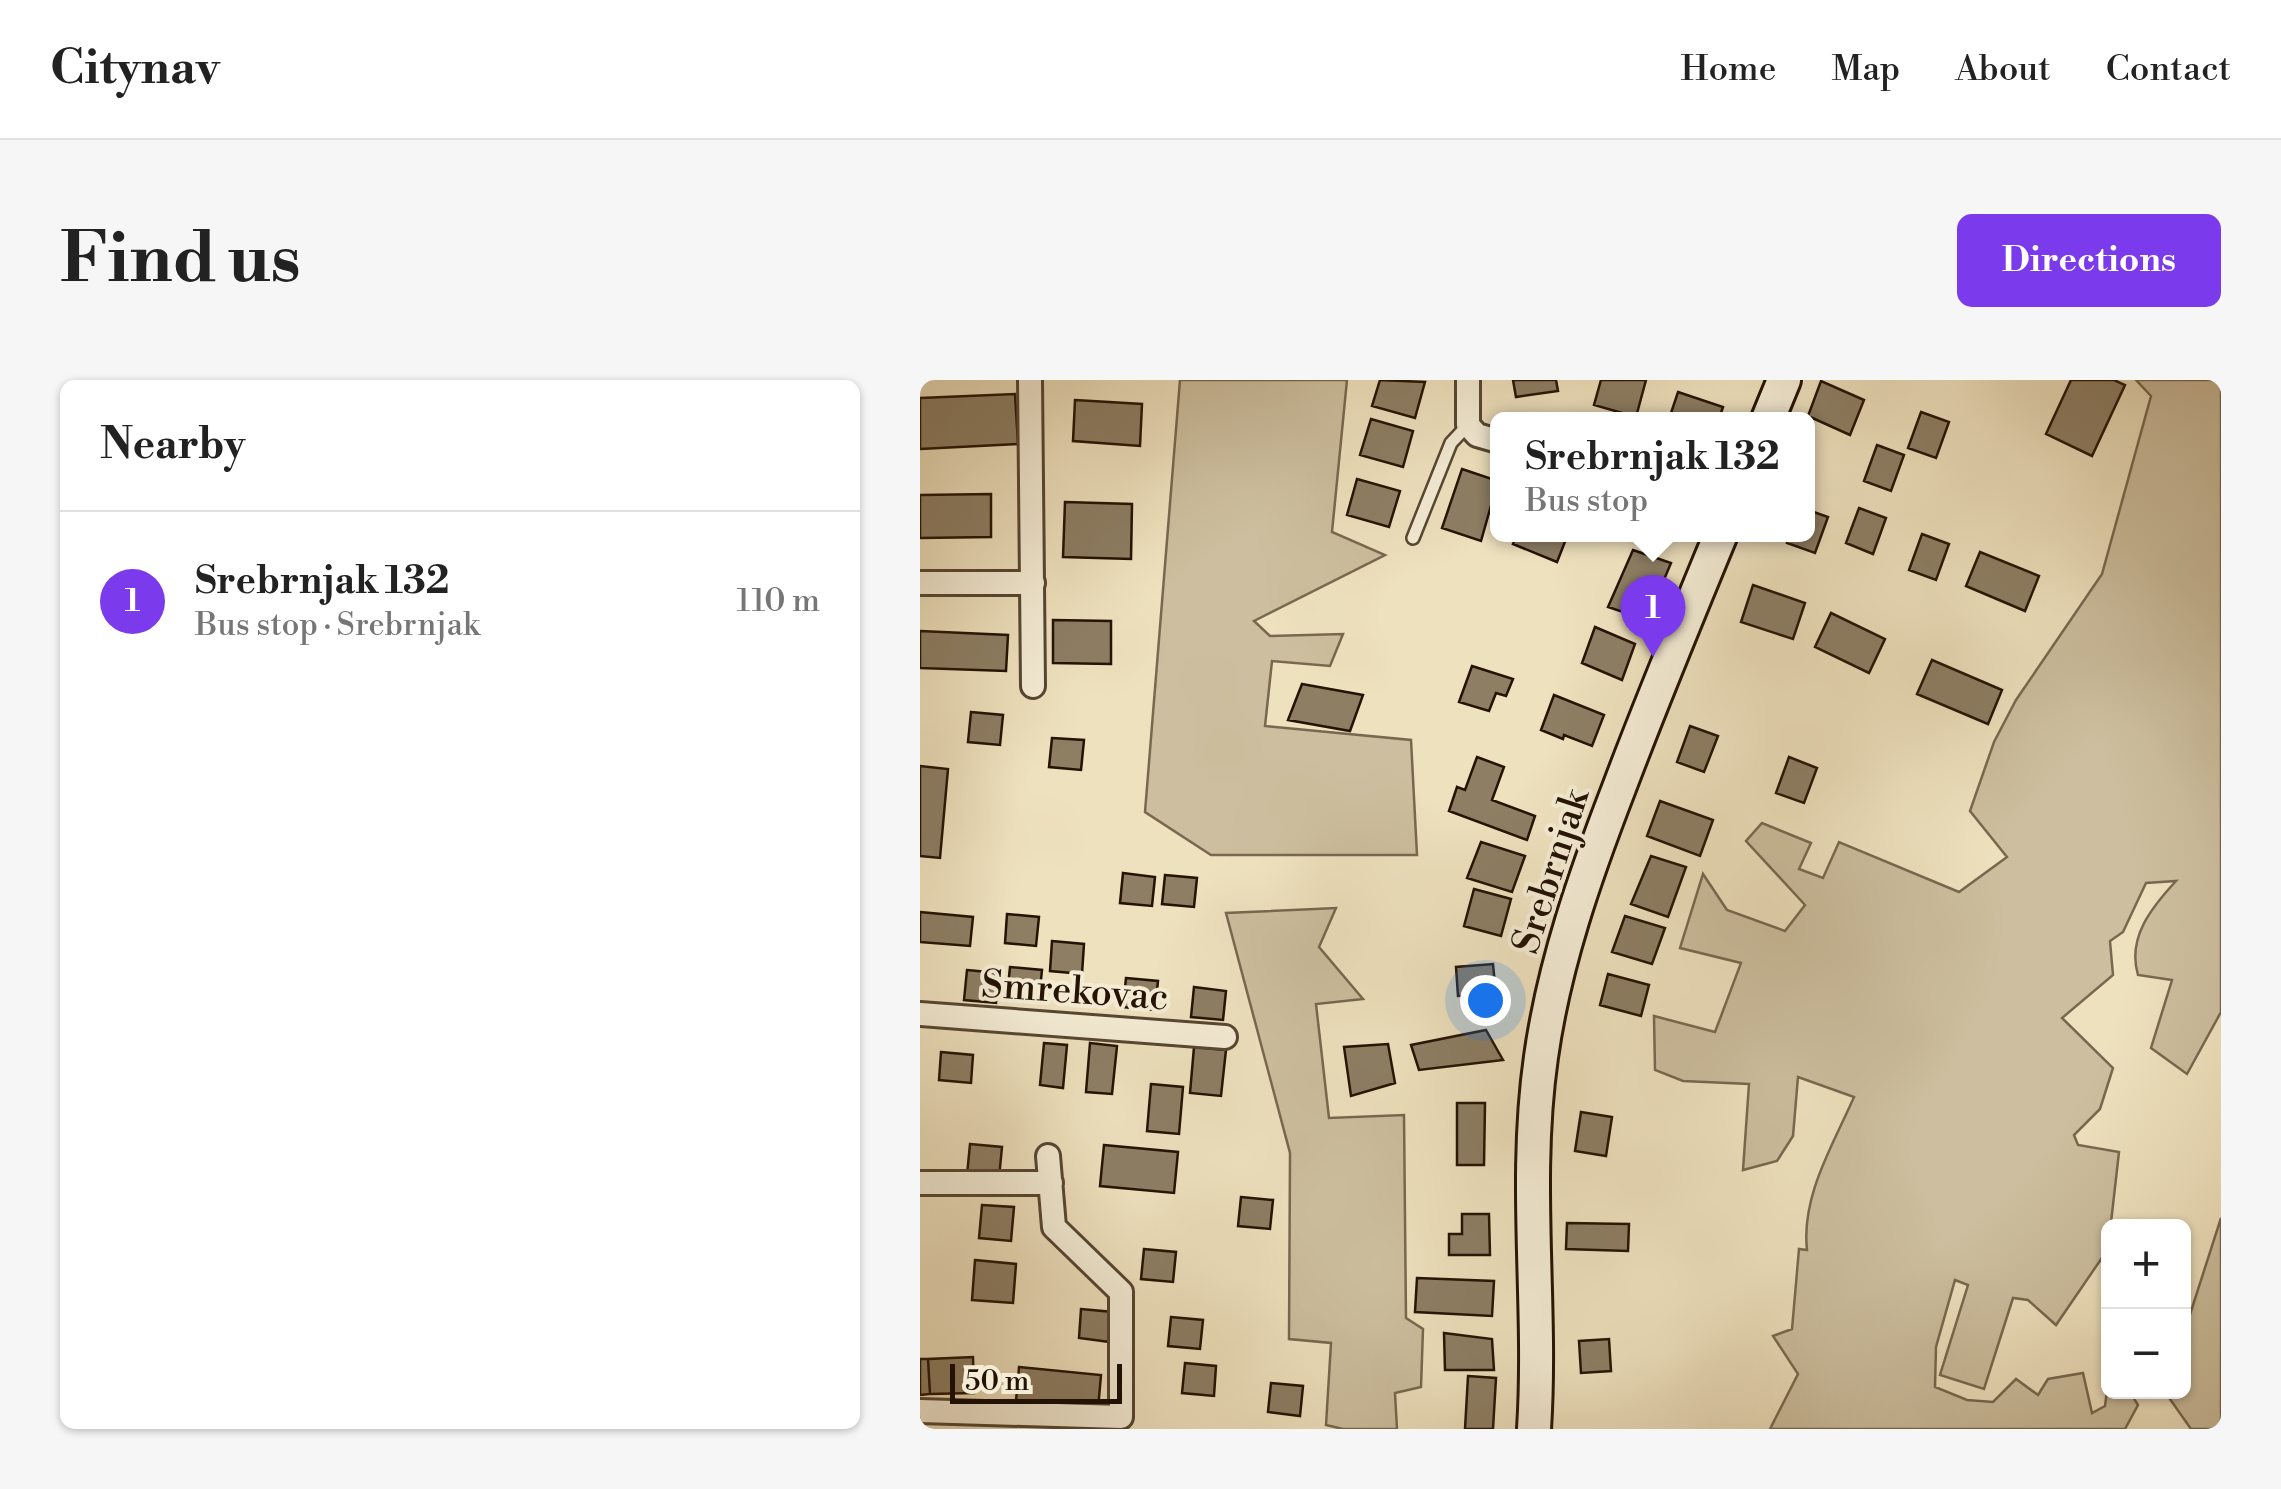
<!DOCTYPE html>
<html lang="en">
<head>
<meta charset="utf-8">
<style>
	:root { --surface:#fff; --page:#f6f6f6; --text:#222; --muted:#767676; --line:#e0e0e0; --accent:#7c3aed }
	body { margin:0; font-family:"Libre Bodoni",serif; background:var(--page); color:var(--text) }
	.controls { position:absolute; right:30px; bottom:30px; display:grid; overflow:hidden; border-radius:15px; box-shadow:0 2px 8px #0004 }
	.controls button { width:90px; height:90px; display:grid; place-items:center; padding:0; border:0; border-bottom:2px solid var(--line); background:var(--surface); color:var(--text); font:50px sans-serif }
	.scale { position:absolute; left:30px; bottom:25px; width:172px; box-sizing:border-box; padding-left:10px; border:5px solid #241203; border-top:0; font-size:28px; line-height:35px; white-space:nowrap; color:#241203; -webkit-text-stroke:8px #f4ecd5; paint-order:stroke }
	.you { position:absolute; left:565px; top:620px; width:35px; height:35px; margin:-25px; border:8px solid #fff; border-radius:50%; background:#1a73e8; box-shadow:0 0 0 15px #1a73e833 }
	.badge { display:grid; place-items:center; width:65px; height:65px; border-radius:50%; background:var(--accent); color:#fff; font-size:32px; font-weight:700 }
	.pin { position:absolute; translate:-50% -82px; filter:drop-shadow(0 2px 5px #0008) }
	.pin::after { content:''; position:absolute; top:52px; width:35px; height:30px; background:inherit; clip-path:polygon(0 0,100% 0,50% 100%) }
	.popup { position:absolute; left:570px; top:32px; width:325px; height:130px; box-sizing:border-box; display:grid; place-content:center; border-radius:15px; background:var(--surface); filter:drop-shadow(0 2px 8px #0005); font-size:32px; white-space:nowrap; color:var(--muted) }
	.popup b { font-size:38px; color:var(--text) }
	.popup::after { content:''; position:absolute; left:50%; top:100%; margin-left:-20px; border:20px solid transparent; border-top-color:var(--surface) }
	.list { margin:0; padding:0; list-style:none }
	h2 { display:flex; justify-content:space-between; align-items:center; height:130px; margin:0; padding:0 40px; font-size:42px }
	h2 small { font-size:32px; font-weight:400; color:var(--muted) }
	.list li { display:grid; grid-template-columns:65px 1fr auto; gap:30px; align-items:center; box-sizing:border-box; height:180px; padding:0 40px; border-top:2px solid var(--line) }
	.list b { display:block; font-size:38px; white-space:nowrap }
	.list p { margin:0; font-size:32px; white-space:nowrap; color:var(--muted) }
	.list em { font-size:32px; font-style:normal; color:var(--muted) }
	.map { position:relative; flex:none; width:1301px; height:1049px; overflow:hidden; border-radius:15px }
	header { display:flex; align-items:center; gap:60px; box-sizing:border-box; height:140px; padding:0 50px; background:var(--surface); border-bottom:2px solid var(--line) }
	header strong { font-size:48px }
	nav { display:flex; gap:55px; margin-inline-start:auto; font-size:35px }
	.intro { display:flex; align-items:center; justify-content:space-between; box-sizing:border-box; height:240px; padding:0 60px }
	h1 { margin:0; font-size:70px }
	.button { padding:25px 45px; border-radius:15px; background:var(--accent); color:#fff; font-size:35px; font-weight:700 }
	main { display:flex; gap:60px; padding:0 60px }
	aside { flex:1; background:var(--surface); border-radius:15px; box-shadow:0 2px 8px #0004 }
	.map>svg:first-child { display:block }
</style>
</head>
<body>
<header>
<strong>Citynav</strong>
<nav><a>Home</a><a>Map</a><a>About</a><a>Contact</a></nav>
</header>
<div class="intro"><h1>Find us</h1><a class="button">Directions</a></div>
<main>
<aside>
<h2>Nearby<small></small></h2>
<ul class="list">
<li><span class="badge">1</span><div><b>Srebrnjak 132</b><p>Bus stop · Srebrnjak</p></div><em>110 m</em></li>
</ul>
</aside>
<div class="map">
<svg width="1301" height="1049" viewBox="0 0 1301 1049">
	<rect width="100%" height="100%" fill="#eee1be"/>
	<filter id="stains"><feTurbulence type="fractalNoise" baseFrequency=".002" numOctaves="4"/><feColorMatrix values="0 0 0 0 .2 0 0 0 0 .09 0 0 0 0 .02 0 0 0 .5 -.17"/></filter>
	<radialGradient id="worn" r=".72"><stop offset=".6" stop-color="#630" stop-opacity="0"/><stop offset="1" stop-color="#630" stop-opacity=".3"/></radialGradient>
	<!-- green -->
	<path fill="#ccbe9e" stroke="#786850" stroke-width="2.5" d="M260 0H427L412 152 465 175 334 241 350 256 423 254 410 286 352 281 345 346 491 360 497 475H291L225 432Z
		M1216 0H1301V632L1267 694 1231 668 1252 600 1218 595C1207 558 1231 528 1256 501L1226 503 1203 552 1190 561 1193 595 1142 638 1193 688 1180 729 1154 755 1158 765 1199 772 1188 869 1136 945 1108 920 1093 918 1064 1009 1020 995 1048 905 1035 900 1016 967 1015 1007 1047 1020 1073 1022 1096 999 1118 1015 1128 999 1163 993 1172 1033 1185 1026 1188 1003V1012H1210L1218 1025 1205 1049H850L878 994 853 956 872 949 879 869 887 870C881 816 913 765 934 717L878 697 873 756 857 781 823 790 829 704 763 701 735 690 734 636 795 652 821 583 760 568 783 494 807 530 865 551 885 525 826 461 842 443 891 463 879 489 903 498 919 462 1039 512 1087 477 1050 431 1074 362 1096 320 1182 194 1231 16Z
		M416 528 399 567 443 619 396 624 409 738 484 735 486 938 503 949 501 1007 475 1013 477 1049H423L406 1045 411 963 369 959 370 773 306 533Z
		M1301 838V1049H1271L1245 1012H1264V953Z"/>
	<!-- building -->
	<path fill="#8d7e64" stroke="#241203" stroke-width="2.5" d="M460 0 505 2 495 38 452 26Z
		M593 0H636L638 11 596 17Z
		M681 0H726L716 37 674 25Z
		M1151 0H1194L1205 5 1172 76 1126 54Z
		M901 1 944 20 930 55 888 36Z
		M758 12 803 27 799 39H749Z
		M95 14 98 64 0 69V18Z
		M155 20 222 24 220 66 153 61Z
		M1001 32 1029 42 1016 78 988 68Z
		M451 39 493 51 483 87 440 75Z
		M957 65 984 75 971 111 944 101Z
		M542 89 578 101 561 161 522 148Z
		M437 99 480 111 469 147 427 135Z
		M71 114V157L0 158V115Z
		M145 122 212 124 211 179 143 177Z
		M939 128 966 138 953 174 926 163Z
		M888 130 908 137 895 173 867 163 870 154H888Z
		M597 154H648L637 182 593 164Z
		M1002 154 1029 164 1016 200 989 190Z
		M713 170 751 183 727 240 688 227Z
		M1060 172 1119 196 1105 231 1046 206Z
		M833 205 885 223 873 259 821 242Z
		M911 233 965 259 949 293 895 267Z
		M133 240 191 241V284L133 283Z
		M675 247 715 264 702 300 662 283Z
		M0 251 88 255 86 291 0 288Z
		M1012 280 1082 310 1068 344 997 314Z
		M552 286 593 299 586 316 576 313 569 331 539 322Z
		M382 304 443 315 430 351 368 340Z
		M634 315 684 335 672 366 644 355 643 359 621 350Z
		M51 332 83 335 80 365 48 362Z
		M770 346 798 356 784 392 757 382Z
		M132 358 164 360 161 390 129 387Z
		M557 377 584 387 572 420 615 436 607 460 529 431 537 407 545 410Z
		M869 377 897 388 884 423 856 413Z
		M0 386 28 389 20 478 0 476Z
		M740 421 793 440 780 476 727 456Z
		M561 462 605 476 592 512 547 498Z
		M731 476 766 487 748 537 711 524Z
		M203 493 235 497 232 526 200 523Z
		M245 495 277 498 274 527 242 524Z
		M554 509 591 519 581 556 544 546Z
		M0 532 53 537 50 566 0 562Z
		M87 534 119 537 116 566 85 563Z
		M705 536 745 548 732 584 692 572Z
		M132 561 164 564 162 594 130 591Z
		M573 584 576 614 538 616 536 587Z
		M90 587 122 590 119 619 87 616Z
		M47 590 78 593 76 623 44 620Z
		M688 594 729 605 721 636 680 625Z
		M206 598 238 601 235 630 203 627Z
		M274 607 306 611 303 640 271 637Z
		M566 650 583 680 499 690 491 665Z
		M124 663 147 665 143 708 120 705Z
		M170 663 197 666 192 714 166 712Z
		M468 664 475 703 431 716 424 667Z
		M274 667 306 670 301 716 270 713Z
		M21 672 53 675 51 703 19 700Z
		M231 704 263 707 259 754 227 751Z
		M537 723H565L564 785H537Z
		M661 732 692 737 686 776 655 771Z
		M50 764 82 767 79 798 47 795Z
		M184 765 258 772 254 813 180 806Z
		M321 817 353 820 350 849 318 846Z
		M62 825 94 827 91 861 59 858Z
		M542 834H569L570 875H529V854H542Z
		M647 843 709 844 708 871 646 869Z
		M224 869 256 872 253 902 221 899Z
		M55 880 96 884 93 923 52 920Z
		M497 898 574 901 572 936 495 932Z
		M161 929 193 932 190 962 159 958Z
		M251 937 283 940 280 969 248 966Z
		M524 953 572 959 574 990H525Z
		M689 959 691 991 661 993 659 961Z
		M53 977 54 1013 10 1014 8 979Z
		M0 979H8L10 1014 0 1015Z
		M265 983 296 986 294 1016 262 1013Z
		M99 987 181 995 178 1029 96 1021Z
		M548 996 576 998 573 1049H545Z
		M351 1003 383 1006 380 1036 348 1032Z"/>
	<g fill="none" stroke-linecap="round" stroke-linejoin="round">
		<!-- service casing -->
		<g stroke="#564632" stroke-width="16">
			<path id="service" d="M493 158 531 63 548 45"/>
		</g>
		<!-- minor casing -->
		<g stroke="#564632" stroke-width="28">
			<path id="minor" d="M110 0 113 306
				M548 0V45L557 55 578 61
				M0 203H113
				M0 634 305 657
				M0 803H131
				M0 1031 201 1037V912L134 847 128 776"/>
		</g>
		<!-- secondary casing -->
		<g stroke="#241203" stroke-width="38">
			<path id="secondary" d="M848 39 864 0
				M614 1049C622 925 603 802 621 677 634 584 665 496 699 408 731 323 766 239 801 154"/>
		</g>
		<!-- service -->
		<use href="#service" stroke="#f4ecd5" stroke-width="11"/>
		<!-- minor -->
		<use href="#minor" stroke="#f4ecd5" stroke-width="22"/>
		<!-- secondary -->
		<use href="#secondary" stroke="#f4ecd5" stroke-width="32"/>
	</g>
	<g text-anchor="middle" stroke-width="8" stroke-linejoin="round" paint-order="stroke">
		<!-- street labels -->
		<g font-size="38" fill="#241203" stroke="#f4ecd5">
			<text transform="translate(630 491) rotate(-72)" y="13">Srebrnjak</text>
			<text transform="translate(155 610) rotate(4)" y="13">Smrekovac</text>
		</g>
	</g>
	<rect width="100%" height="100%" filter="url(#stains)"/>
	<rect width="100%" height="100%" fill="url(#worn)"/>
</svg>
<div class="controls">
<button>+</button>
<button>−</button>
</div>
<div class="scale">50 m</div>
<div class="you"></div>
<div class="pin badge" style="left:733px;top:277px">1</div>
<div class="popup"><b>Srebrnjak 132</b>Bus stop</div>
</div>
</main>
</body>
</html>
